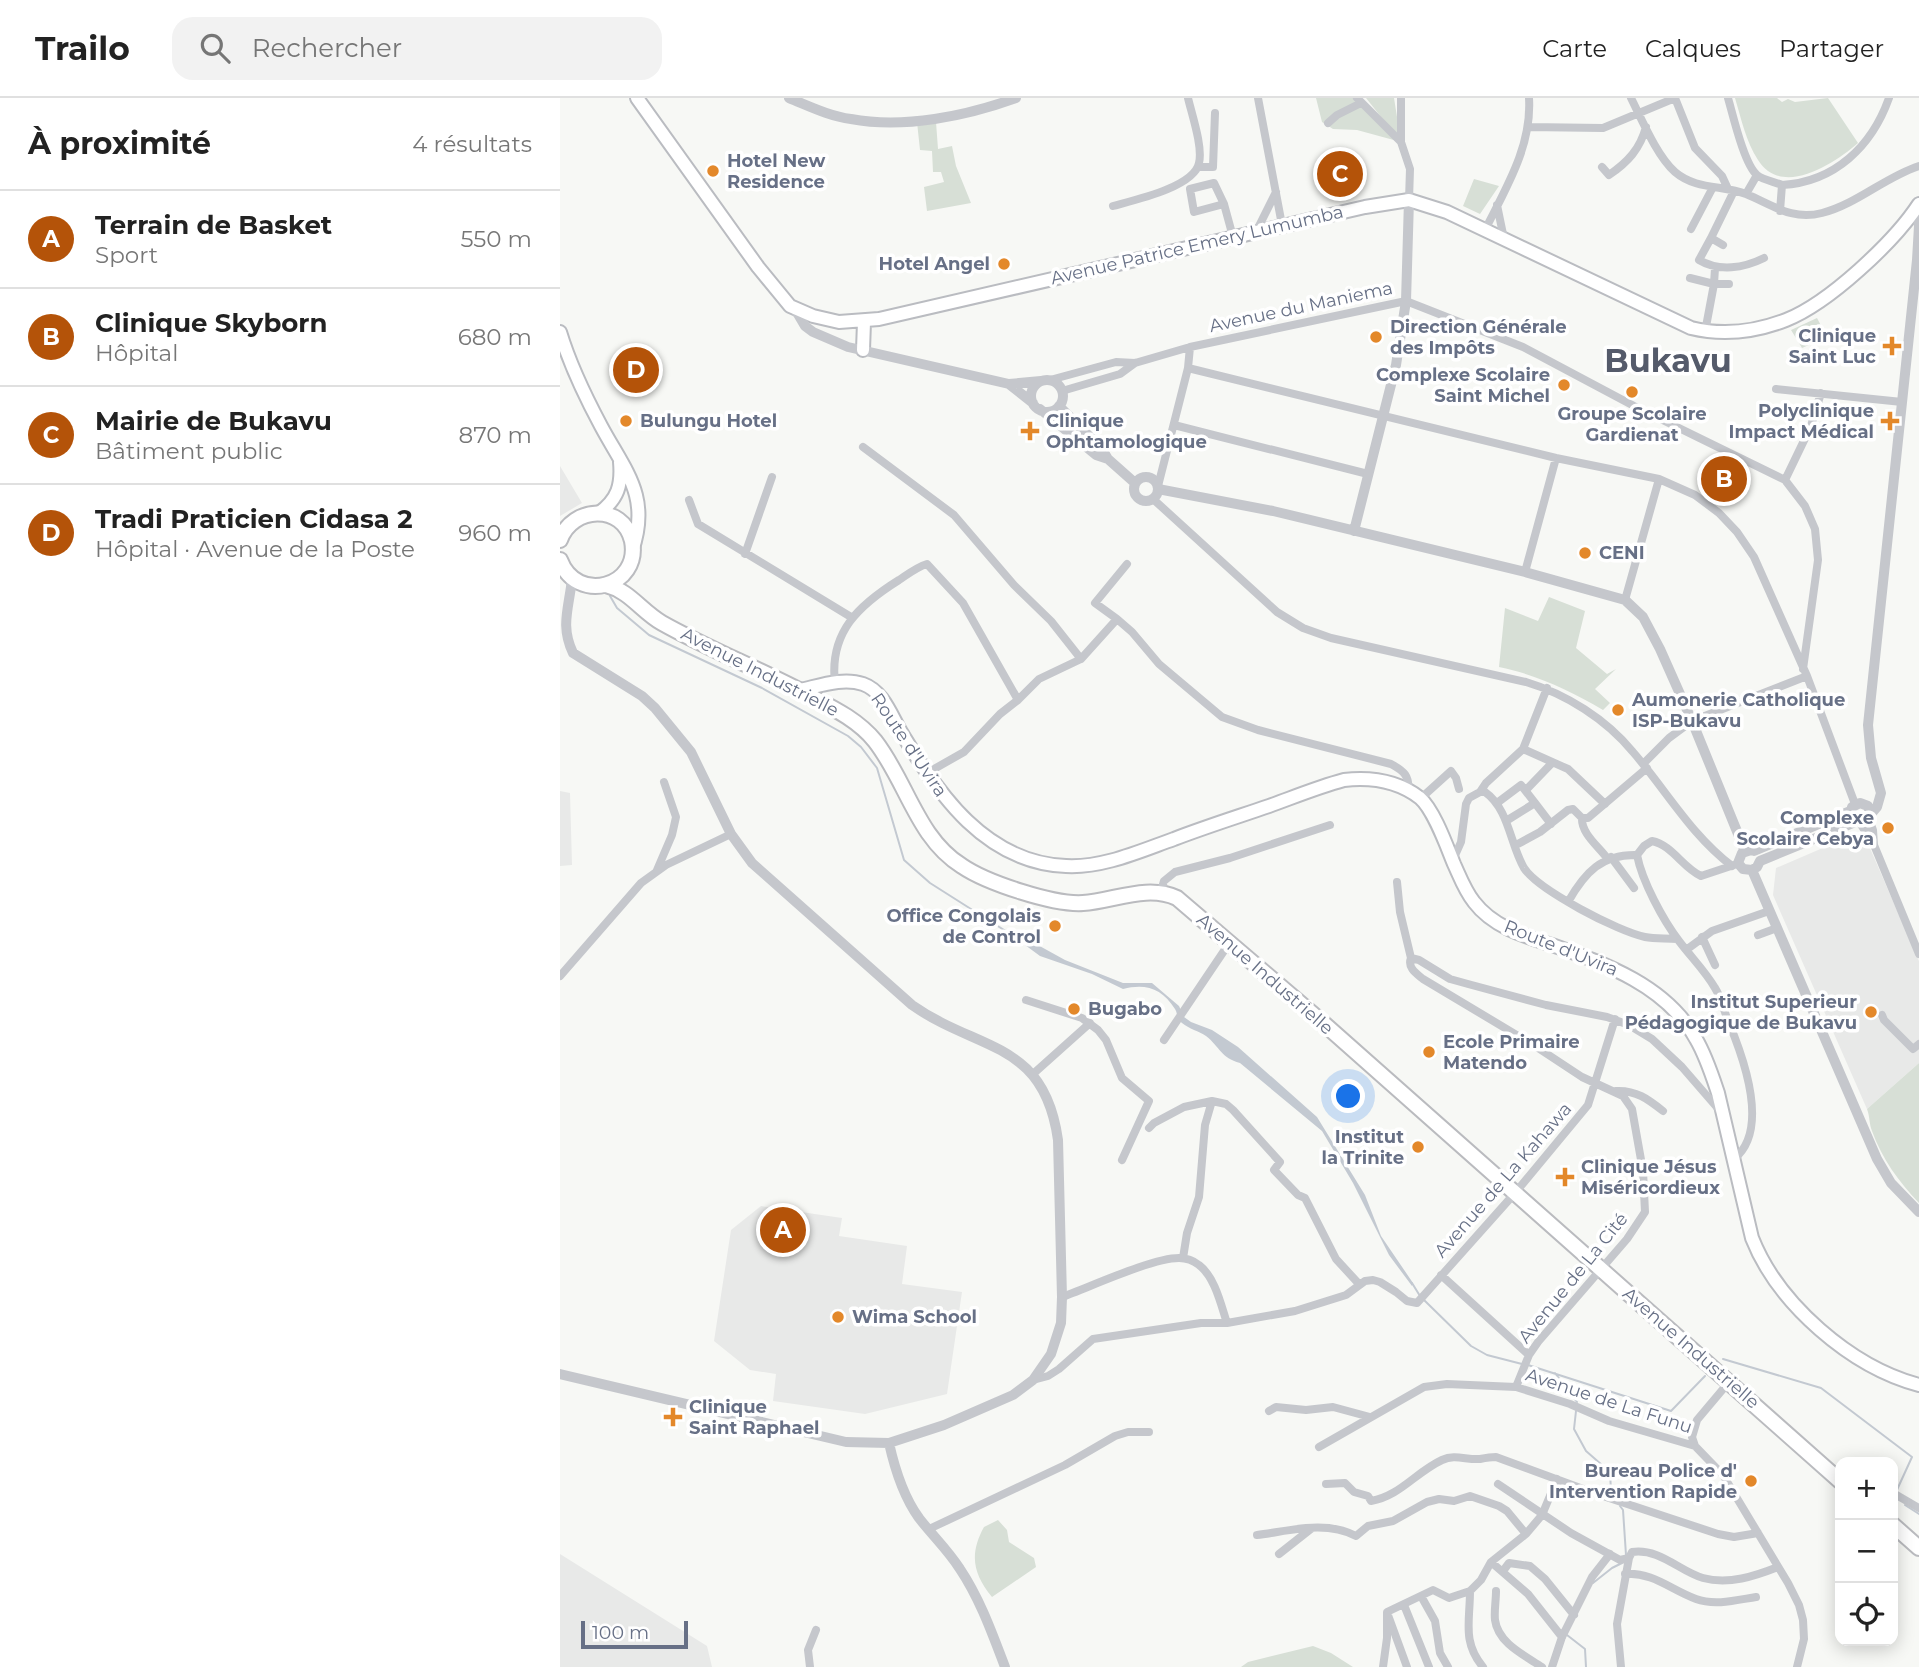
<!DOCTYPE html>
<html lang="fr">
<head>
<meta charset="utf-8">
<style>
	:root { --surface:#fff; --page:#f2f2f2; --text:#222; --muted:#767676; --line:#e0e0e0; --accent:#b45309 }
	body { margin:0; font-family:Montserrat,sans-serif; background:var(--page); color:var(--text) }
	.controls { position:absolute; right:21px; bottom:21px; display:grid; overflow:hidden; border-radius:14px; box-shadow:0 4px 18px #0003 }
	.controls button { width:63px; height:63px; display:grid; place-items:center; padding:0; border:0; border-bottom:2px solid var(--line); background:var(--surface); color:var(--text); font:35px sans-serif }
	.scale { position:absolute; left:21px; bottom:18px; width:107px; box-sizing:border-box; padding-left:7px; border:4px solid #677086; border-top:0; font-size:19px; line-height:24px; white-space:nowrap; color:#677086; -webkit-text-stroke:5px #fff; paint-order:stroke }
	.you { position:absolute; left:789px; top:999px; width:24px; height:24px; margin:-18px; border:5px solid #fff; border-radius:50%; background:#1a73e8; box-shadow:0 0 0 10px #1a73e833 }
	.badge { display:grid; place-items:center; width:46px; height:46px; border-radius:50%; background:var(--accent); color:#fff; font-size:23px; font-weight:700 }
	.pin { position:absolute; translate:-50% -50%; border:4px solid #fff; box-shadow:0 2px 7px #0006 }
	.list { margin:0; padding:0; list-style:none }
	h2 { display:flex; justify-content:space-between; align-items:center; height:91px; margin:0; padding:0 28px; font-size:30px }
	h2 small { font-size:23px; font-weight:400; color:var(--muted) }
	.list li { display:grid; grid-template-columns:46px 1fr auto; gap:21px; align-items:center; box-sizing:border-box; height:98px; padding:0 28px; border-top:2px solid var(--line) }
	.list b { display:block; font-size:26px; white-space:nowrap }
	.list p { margin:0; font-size:23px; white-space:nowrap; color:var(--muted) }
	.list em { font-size:23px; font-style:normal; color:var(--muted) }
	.icon { flex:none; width:38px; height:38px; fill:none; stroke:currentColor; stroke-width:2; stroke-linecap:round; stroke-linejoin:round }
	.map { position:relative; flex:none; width:1359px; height:1569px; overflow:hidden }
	header { display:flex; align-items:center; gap:42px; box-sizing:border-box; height:98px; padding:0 35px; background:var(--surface); border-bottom:2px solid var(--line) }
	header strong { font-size:33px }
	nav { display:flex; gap:38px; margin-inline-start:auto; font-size:24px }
	.search { width:490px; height:63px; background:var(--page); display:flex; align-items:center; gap:18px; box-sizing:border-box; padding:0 24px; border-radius:21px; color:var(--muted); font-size:26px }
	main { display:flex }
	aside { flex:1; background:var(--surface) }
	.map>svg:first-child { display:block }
</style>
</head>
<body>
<header>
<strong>Trailo</strong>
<div class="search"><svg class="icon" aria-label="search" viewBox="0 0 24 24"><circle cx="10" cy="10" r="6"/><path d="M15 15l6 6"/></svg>Rechercher</div>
<nav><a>Carte</a><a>Calques</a><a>Partager</a></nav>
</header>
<main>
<aside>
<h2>À proximité<small>4 résultats</small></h2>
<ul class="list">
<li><span class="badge">A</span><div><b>Terrain de Basket</b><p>Sport</p></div><em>550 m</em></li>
<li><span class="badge">B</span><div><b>Clinique Skyborn</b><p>Hôpital</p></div><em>680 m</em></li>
<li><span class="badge">C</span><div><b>Mairie de Bukavu</b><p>Bâtiment public</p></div><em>870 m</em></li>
<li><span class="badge">D</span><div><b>Tradi Praticien Cidasa 2</b><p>Hôpital · Avenue de la Poste</p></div><em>960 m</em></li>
</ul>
</aside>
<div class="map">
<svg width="1359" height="1569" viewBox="0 0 1359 1569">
	<rect width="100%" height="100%" fill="#f7f8f5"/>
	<!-- built -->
	<path fill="#e8e9e8" d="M0 368 22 405 0 418Z
		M0 693 10 695 12 767 0 768Z
		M1293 737 1309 748 1359 863V965L1307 1011 1213 797 1216 770Z
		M201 1108 282 1120 279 1138 347 1148 342 1186 402 1194 387 1296 305 1316 213 1303 216 1276 190 1272 154 1243 171 1132Z
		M0 1456 147 1548 152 1569H0Z"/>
	<!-- green -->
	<path fill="#d7dfd6" d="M756 0H793L837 39 806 0H834L841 44 797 32 773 31 762 24Z
		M1175 0H1217L1222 4 1228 1 1235 4 1268 0 1298 45C1274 66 1222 100 1198 62 1186 44 1181 20 1175 0Z
		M357 24H376L378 51 392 48 396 68 411 105 367 113 364 89 384 84 381 74H373L372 53 360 52Z
		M914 81 939 88 920 116 903 108Z
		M1257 220 1267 239 1242 250 1231 232Z
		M989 499 1025 513 1016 550 1047 576 1056 571 1035 591 1050 605 1043 612C1009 592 977 577 939 569L945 510 978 523Z
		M1359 965V1105C1339 1084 1322 1061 1312 1033 1309 1026 1310 1019 1307 1011Z
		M208 1119 241 1124 237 1146 204 1141Z
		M438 1422 447 1432 449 1444 474 1460 476 1469 432 1499C413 1476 409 1456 424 1429Z
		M753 1548 771 1555 793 1569H681L688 1564Z"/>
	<!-- water -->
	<path fill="#c3c9d1" d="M463 842 471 847 476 846 505 862 563 885H592L619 908 624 919 631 924 652 932 678 949 757 1019 805 1097 821 1138 853 1185 852 1188 829 1157 793 1085 762 1033 680 965C661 960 660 949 646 938 639 933 629 931 622 925 616 920 618 916 615 911 602 890 585 885 563 891L532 876 480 858 461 844Z"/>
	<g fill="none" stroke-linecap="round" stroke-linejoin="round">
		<!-- stream -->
		<path stroke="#c3c9d1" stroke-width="2" d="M50 498 57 510 89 537 202 590 288 638 301 649 317 670 344 762 370 785 463 844
			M852 1185 860 1198
			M864 1202 911 1248 927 1257 962 1266
			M1163 1261 1261 1290 1352 1359 1336 1394
			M968 1267 1111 1313 1145 1278
			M995 1275 1017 1304
			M1016 1313 1014 1331 1026 1353 1050 1374 1051 1393 1053 1397
			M1345 1407 1359 1416
			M1060 1408 1063 1412 1066 1457
			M1033 1485 1052 1470 1062 1465
			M1007 1537 1025 1551 1026 1569"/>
		<!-- primary casing -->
		<g stroke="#babcc1" stroke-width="16">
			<path id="primary" d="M77 0 198 169 230 208 253 218 279 224 319 221 805 109 849 102 887 114 1131 230C1164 238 1195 234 1226 222 1269 205 1334 144 1359 106
				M0 234C10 267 25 298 41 328 65 373 91 398 72 453
				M303 252 304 224
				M39 415C58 401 62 387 60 364
				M240 592C259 588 283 579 303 586 323 593 331 617 341 634 378 696 426 765 506 768 543 770 580 753 614 741 645 729 677 719 709 708 734 699 758 689 784 682 811 679 838 683 860 700 874 712 887 749 894 766 900 779 905 793 914 804 933 829 964 838 992 847 1046 866 1107 888 1136 941 1146 958 1152 977 1158 995L1192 1140C1218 1206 1291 1269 1359 1287"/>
		</g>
		<!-- trunk casing -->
		<g stroke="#babbbf" stroke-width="18">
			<path id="trunk" d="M0 442C12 408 63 405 72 443 81 489 17 507 0 462
				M46 487C70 493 81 513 102 525 150 552 202 572 250 598 273 610 298 622 315 643 347 684 357 740 402 768 427 785 494 807 523 805 554 803 587 786 617 800L762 924 1280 1383
				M1333 1427 1359 1450"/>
		</g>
		<!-- minor -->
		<path stroke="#c5c7cc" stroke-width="8" d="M698 0 722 127
			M797 0 841 44
			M841 0V44L850 71 849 102
			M1071 0C1082 22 1097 58 1115 74 1136 92 1163 87 1186 96 1213 107 1232 123 1262 115 1297 106 1325 79 1359 68
			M1115 0 1135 50 1162 78 1168 91
			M1168 0C1173 17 1184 66 1197 77 1203 82 1215 84 1222 87
			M768 25 777 17 801 5
			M968 29 1043 30 1115 0
			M638 69H653L655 15
			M1042 69 1049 77C1068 64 1080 51 1086 29
			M654 85 664 106 634 114 630 91Z
			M1186 96 1197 77
			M664 106 673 139
			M937 107 944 141
			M553 108C575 102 634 89 639 65 643 49 632 17 628 0
			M1220 113 1222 87C1275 84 1312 48 1329 0
			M1131 131 1152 91
			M925 132C946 90 972 48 969 0
			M696 134 716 94
			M1151 140 1139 162C1159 174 1184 170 1204 160
			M1163 147 1151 140 1174 93
			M1130 180 1154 186H1169
			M1145 234 1154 186 1155 170
			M628 270 996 360 1099 381 1135 397 1159 415 1177 434 1194 459 1247 578 1295 706
			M490 282 556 264 575 265 630 249 846 203 963 249 1074 308 1225 382 1245 408 1255 431 1258 462 1243 571
			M1216 291 1342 304
			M502 293 560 276 575 265
			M614 327 808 376
			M303 349 394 417 454 487 491 523 521 561
			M1225 382 1251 328 1261 295
			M598 388 628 270 630 249
			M593 401 717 514 743 530 771 540 966 584C1006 596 1046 621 1073 654 1106 692 1131 737 1172 768
			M129 402 138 426 291 519
			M185 456 212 379
			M965 474 996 360
			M1065 502 1099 381
			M557 521 535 505 567 466
			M275 585C269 534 299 507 339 482 348 476 357 469 367 466L403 505 458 602
			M963 651 1008 671 1045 706
			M1083 666 1109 640 1132 623 1247 578
			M367 675 404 654 440 616 458 602 479 581 521 561 557 521 572 534 599 566 662 619 698 632 831 666C844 673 850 678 848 694
			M966 692 992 665
			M920 694H925C949 711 950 746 964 770 978 792 1059 834 1085 839 1095 841 1106 840 1117 841
			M860 701 891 673 896 680 899 691
			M937 705 961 687 975 705
			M1022 720C1021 735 1038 748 1047 760
			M1309 721 1313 732 1314 747 1359 856
			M946 723 975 705 991 726
			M1300 725 1314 747
			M956 747 980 734 1008 712 1013 711 1022 720H1028L1087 670
			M1051 759 1074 790
			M893 762 901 744 906 706 909 700 920 694 926 685 963 651 987 590
			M97 772 112 737 116 719 104 684
			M837 784 840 814 851 860
			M601 793 604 783 615 774 670 760 770 727
			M1008 804C1025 774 1042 756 1077 757
			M1198 837 1217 830
			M1142 839 1155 867
			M1126 852 1152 833 1209 813
			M0 878 81 785 106 767 171 736
			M466 902 522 920 538 932 546 942 562 980 589 1003 562 1062
			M1322 917 1324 922 1353 951 1359 946
			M604 942 670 844
			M473 976 530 925
			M1056 993C1076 992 1088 1001 1103 1013
			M589 1030 594 1025 624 1009 652 1003 666 1006 673 1012 720 1064 714 1072 738 1097 745 1100 776 1161 799 1186
			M1174 1061C1210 1032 1184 961 1169 925 1164 914 1162 901 1155 890 1146 874 1131 859 1119 843 1103 822 1082 783 1077 757L1084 748 1092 743C1112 747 1123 770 1141 778L1174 767
			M623 1160 627 1135 639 1099 645 1027 652 1003
			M881 1177 969 1257
			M502 1199C530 1189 592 1160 619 1160 626 1160 634 1163 639 1167 655 1179 661 1207 667 1225
			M473 1282 488 1278 499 1271 533 1241 641 1225H667L735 1213 786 1197 805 1183 813 1182 820 1184 836 1194 847 1203 857 1205 955 1095 1028 1007 1055 921
			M1169 1284 1137 1322 1132 1339 1135 1348 1163 1377 1228 1485 1239 1507 1243 1522 1244 1541 1237 1569
			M956 1289 969 1257 978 1244 1067 1141 1085 1114 1083 1073 1072 1011 1063 998 1022 979 975 948 863 881C857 876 847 870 851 860L859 862 890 881 908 886 986 907 1047 919 1069 927 1092 941 1122 969 1161 1014
			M709 1313 716 1309 746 1312 773 1309 810 1319
			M759 1349 864 1289 887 1286 956 1289 1010 1306 1049 1323 1135 1348
			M766 1386 785 1385 794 1394 808 1398 811 1403C840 1398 856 1374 882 1362 895 1356 906 1362 920 1361 925 1360 930 1359 936 1359L1034 1395 1158 1436 1174 1439 1198 1435
			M938 1386 1011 1435 1060 1462 1069 1460 1072 1454C1100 1450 1119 1473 1143 1480 1169 1487 1195 1478 1218 1469
			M1333 1395 1359 1410
			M369 1431 505 1367 555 1338 568 1334H589
			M697 1437C730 1433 765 1422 796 1438L808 1428 833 1423 867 1404 879 1401 894 1403 910 1398 939 1408 947 1413 966 1436
			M719 1456 752 1430
			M931 1464 968 1496 1002 1539
			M943 1473 949 1465 970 1468 985 1481 1014 1517
			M1065 1476C1093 1474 1111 1492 1136 1501 1155 1508 1177 1502 1196 1499
			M910 1493C910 1523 902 1544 923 1569
			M936 1493C936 1503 934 1513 935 1522 938 1545 964 1557 982 1569
			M861 1498 875 1523 880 1555 888 1569
			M844 1507 869 1569
			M828 1517 847 1569
			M250 1569 248 1552 256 1532
			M823 1569 827 1540V1514L873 1492 889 1500 910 1493 921 1482 931 1464 966 1436 982 1417 997 1381
			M992 1569 1002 1539 1032 1479 1050 1456
			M1061 1569 1057 1526 1069 1460"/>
		<!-- tertiary -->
		<path stroke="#c5c7cc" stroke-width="10" d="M229 0C249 8 269 18 291 21 344 31 406 18 456 0
			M235 211 245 228 253 234 288 249 449 286 481 283
			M471 298a16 16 0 1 1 32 0a16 16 0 1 1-32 0Z
			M449 286 473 305
			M499 308 542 351 548 361
			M480 311 536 357 548 361 575 385
			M574 391a12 12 0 1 1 24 0a12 12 0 1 1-24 0Z
			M598 391 713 413 965 474 1065 502 1083 519 1100 551 1132 623 1185 753
			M794 433 836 267 846 203 849 102
			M1290 719 1292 709 1300 705 1308 708 1310 717
			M1191 752 1182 755 1178 765 1183 771 1192 772
			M1194 753 1290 713
			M1192 772 1197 769 1200 763 1295 724H1304L1317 709 1321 695 1311 660 1308 627 1357 162 1359 128 1356 110
			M1192 772 1317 1061 1331 1085 1359 1114
			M0 1276 286 1344 329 1345 384 1327 453 1297 473 1282 491 1256 501 1225 502 1199 498 1042C484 942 419 954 352 907L192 765 171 736 131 654 95 610 82 598 13 555C0 528 9 510 12 481
			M329 1345C335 1372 343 1398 359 1420 372 1437 388 1452 400 1471 420 1501 432 1535 445 1569"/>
		<!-- primary -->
		<use href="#primary" stroke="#fff" stroke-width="12"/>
		<!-- trunk -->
		<use href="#trunk" stroke="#fff" stroke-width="14"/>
	</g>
	<!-- markers -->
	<g fill="#e3882a" stroke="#fff" stroke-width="2.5">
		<circle cx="153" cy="73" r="7"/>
		<circle cx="444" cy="166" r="7"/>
		<circle cx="816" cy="239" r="7"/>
		<path d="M1328.5 237.5h7v7h7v7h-7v7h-7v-7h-7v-7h7z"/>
		<circle cx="1004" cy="287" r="7"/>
		<circle cx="1072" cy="294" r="7"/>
		<circle cx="66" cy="323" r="7"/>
		<path d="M1326.5 312.5h7v7h7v7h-7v7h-7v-7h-7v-7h7z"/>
		<path d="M466.5 322.5h7v7h7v7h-7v7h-7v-7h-7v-7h7z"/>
		<circle cx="1025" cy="455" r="7"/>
		<circle cx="1058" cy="612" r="7"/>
		<circle cx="1328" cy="730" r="7"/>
		<circle cx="495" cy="828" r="7"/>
		<circle cx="514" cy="911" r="7"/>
		<circle cx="1311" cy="914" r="7"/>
		<circle cx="869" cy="954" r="7"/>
		<circle cx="858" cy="1049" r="7"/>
		<path d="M1001.5 1068.5h7v7h7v7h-7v7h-7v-7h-7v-7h7z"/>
		<circle cx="278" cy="1219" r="7"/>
		<path d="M109.5 1308.5h7v7h7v7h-7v7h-7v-7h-7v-7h7z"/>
		<circle cx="1191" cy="1383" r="7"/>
	</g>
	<g text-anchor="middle" stroke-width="7" stroke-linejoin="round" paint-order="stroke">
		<!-- poi labels -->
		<g font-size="18" font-weight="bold" fill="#677086" stroke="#fff" text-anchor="start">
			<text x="167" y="69">Hotel New<tspan x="167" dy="21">Residence</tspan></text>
			<text x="430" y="172" text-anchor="end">Hotel Angel</text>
			<text x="830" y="235">Direction Générale<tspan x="830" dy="21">des Impôts</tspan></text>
			<text x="1316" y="244" text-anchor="end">Clinique<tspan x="1316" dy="21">Saint Luc</tspan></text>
			<text x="990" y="283" text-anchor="end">Complexe Scolaire<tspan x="990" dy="21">Saint Michel</tspan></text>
			<text x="1314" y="319" text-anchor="end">Polyclinique<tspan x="1314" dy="21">Impact Médical</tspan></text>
			<text x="1072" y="322" text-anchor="middle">Groupe Scolaire<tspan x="1072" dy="21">Gardienat</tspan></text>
			<text x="80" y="329">Bulungu Hotel</text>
			<text x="486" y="329">Clinique<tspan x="486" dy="21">Ophtamologique</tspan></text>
			<text x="1039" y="461">CENI</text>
			<text x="1072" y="608">Aumonerie Catholique<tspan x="1072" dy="21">ISP-Bukavu</tspan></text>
			<text x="1314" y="726" text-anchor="end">Complexe<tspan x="1314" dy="21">Scolaire Cebya</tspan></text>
			<text x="481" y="824" text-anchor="end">Office Congolais<tspan x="481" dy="21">de Control</tspan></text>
			<text x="1297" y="910" text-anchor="end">Institut Superieur<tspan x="1297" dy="21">Pédagogique de Bukavu</tspan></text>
			<text x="528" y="917">Bugabo</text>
			<text x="883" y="950">Ecole Primaire<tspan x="883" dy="21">Matendo</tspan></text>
			<text x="844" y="1045" text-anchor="end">Institut<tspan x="844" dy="21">la Trinite</tspan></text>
			<text x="1021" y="1075">Clinique Jésus<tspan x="1021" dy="21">Miséricordieux</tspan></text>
			<text x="292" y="1225">Wima School</text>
			<text x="129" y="1315">Clinique<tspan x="129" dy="21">Saint Raphael</tspan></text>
			<text x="1177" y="1379" text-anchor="end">Bureau Police d'<tspan x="1177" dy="21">Intervention Rapide</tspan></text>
		</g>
		<!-- street labels -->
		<g font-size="18" fill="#677086" stroke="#fff">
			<text transform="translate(637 147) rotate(-13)" y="6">Avenue Patrice Emery Lumumba</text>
			<text transform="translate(741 209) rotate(-12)" y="6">Avenue du Maniema</text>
			<text transform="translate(200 574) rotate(27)" y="6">Avenue Industrielle</text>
			<text transform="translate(349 647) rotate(56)" y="6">Route d'Uvira</text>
			<text transform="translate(1001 850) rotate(22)" y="6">Route d'Uvira</text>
			<text transform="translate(705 876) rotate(41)" y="6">Avenue Industrielle</text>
			<text transform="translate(943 1082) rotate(-49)" y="6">Avenue de La Kahawa</text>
			<text transform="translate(1013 1180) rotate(-51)" y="6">Avenue de La Cité</text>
			<text transform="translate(1131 1250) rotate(41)" y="6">Avenue Industrielle</text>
			<text transform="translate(1049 1303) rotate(18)" y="6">Avenue de La Funu</text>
		</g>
		<!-- town labels -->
		<g font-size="32" font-weight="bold" fill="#555b6b" stroke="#fff">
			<text x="1108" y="274">Bukavu</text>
		</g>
	</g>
</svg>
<div class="controls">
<button>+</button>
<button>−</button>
<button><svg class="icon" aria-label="locate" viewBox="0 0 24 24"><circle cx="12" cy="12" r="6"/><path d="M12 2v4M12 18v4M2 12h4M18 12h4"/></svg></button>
</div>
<div class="scale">100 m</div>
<div class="you"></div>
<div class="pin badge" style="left:223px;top:1132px">A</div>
<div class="pin badge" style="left:1164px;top:381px">B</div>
<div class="pin badge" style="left:780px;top:76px">C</div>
<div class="pin badge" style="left:76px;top:272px">D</div>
</div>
</main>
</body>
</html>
